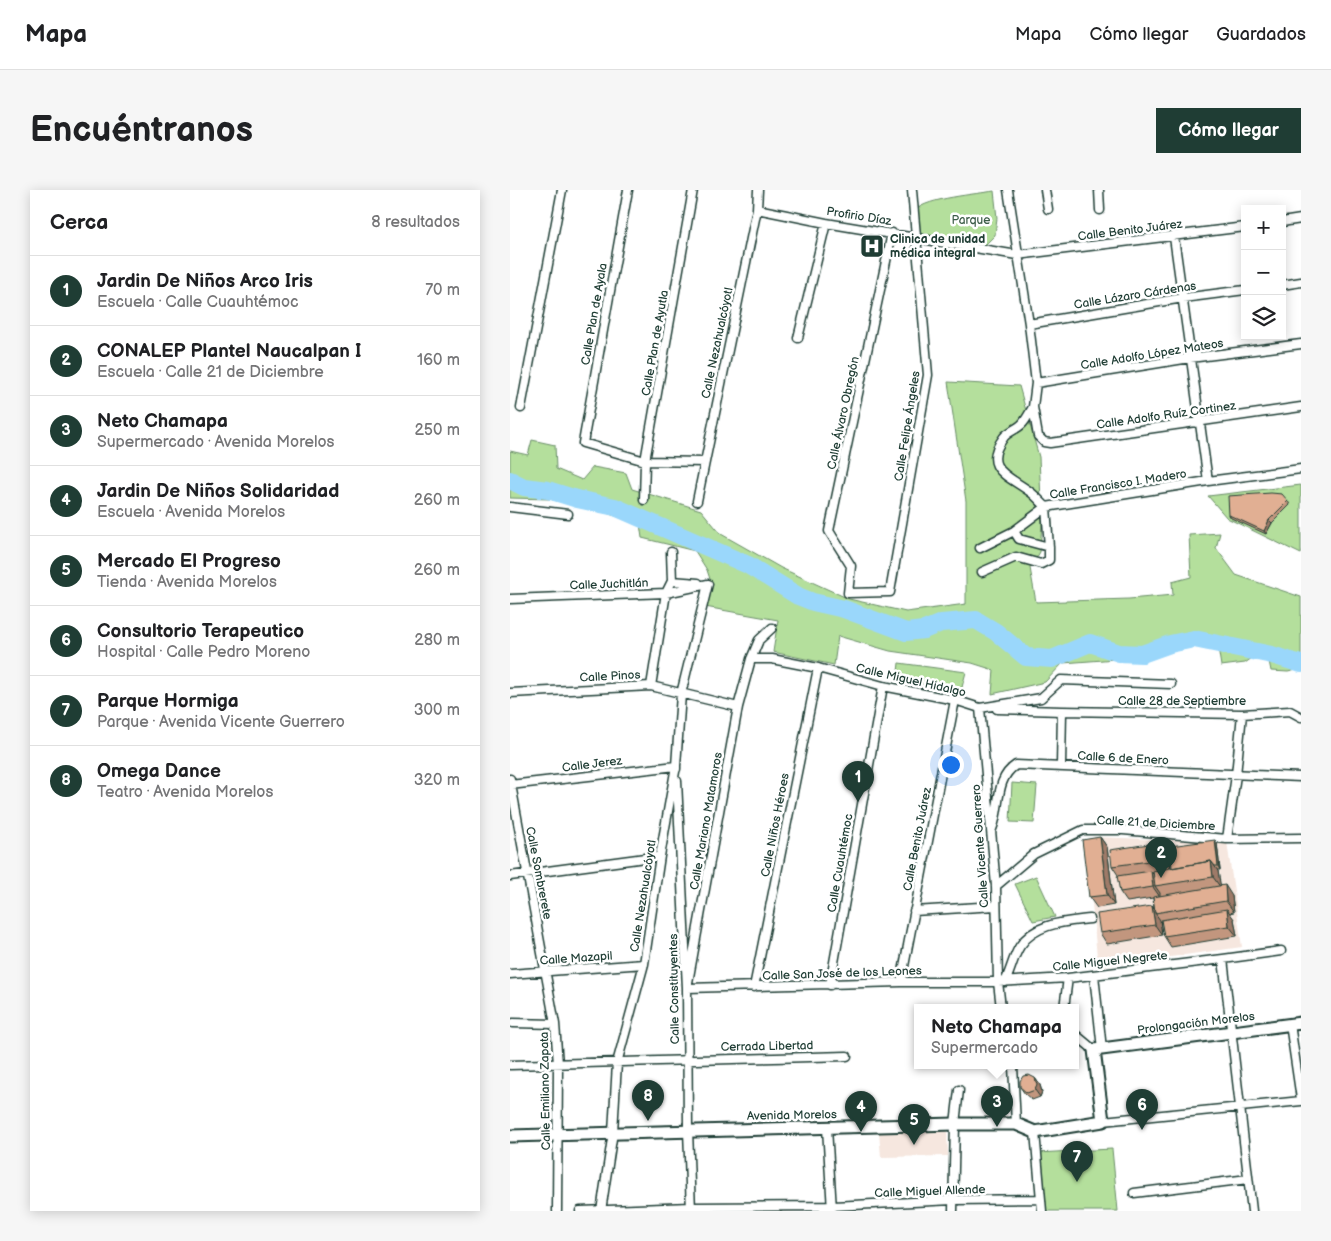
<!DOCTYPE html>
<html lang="es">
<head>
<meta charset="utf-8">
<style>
	:root { --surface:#fff; --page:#f6f6f6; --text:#202124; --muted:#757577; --line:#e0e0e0; --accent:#1f3d34 }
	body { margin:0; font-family:"Balsamiq Sans",sans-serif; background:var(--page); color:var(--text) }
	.controls { position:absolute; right:15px; top:15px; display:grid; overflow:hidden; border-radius:0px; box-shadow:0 2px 12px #0003 }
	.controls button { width:45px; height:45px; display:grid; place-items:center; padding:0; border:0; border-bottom:1px solid var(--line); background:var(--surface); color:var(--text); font:25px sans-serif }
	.you { position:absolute; left:440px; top:574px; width:18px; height:18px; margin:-12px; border:4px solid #fff; border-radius:50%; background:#1a73e8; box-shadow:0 0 0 8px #1a73e833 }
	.badge { display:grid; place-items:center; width:32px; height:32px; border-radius:50%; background:var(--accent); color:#fff; font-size:16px; font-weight:700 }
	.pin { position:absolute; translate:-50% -41px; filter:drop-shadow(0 1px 2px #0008) }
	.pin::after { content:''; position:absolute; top:26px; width:18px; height:15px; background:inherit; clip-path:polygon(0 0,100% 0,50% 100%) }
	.popup { position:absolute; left:404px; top:814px; width:165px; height:65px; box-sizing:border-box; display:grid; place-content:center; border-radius:0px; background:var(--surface); filter:drop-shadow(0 1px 4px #0005); font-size:16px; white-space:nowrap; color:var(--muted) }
	.popup b { font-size:19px; color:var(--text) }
	.popup::after { content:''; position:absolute; left:50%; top:100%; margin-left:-10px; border:10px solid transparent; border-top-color:var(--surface) }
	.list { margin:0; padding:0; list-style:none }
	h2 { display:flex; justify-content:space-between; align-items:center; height:65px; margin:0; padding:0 20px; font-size:21px }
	h2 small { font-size:16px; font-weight:400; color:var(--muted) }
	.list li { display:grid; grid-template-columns:32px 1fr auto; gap:15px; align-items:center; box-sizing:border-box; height:70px; padding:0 20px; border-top:1px solid var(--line) }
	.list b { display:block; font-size:19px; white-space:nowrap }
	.list p { margin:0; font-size:16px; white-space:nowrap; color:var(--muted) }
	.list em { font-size:16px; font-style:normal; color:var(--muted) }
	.icon { flex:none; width:28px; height:28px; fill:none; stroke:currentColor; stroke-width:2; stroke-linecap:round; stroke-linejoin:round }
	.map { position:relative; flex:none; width:791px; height:1021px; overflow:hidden; border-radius:0px }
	header { display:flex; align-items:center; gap:30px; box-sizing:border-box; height:70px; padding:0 25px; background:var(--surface); border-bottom:1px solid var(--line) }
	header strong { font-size:24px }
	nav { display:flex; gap:28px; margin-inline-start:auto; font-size:18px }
	.intro { display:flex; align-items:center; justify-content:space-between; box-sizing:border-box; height:120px; padding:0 30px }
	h1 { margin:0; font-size:35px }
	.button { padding:12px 22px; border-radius:0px; background:var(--accent); color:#fff; font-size:18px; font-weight:700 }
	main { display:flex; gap:30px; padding:0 30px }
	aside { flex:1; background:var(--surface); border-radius:0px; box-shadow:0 2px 12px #0003 }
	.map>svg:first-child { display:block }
</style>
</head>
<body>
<header>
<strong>Mapa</strong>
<nav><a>Mapa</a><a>Cómo llegar</a><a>Guardados</a></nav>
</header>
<div class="intro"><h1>Encuéntranos</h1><a class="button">Cómo llegar</a></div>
<main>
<aside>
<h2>Cerca<small>8 resultados</small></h2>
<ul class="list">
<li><span class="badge">1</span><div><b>Jardin De Niños Arco Iris</b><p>Escuela · Calle Cuauhtémoc</p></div><em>70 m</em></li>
<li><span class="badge">2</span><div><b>CONALEP Plantel Naucalpan I</b><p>Escuela · Calle 21 de Diciembre</p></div><em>160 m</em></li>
<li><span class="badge">3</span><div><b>Neto Chamapa</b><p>Supermercado · Avenida Morelos</p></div><em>250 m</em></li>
<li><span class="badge">4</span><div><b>Jardin De Niños Solidaridad</b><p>Escuela · Avenida Morelos</p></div><em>260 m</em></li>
<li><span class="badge">5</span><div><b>Mercado El Progreso</b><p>Tienda · Avenida Morelos</p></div><em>260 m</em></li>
<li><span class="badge">6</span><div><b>Consultorio Terapeutico</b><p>Hospital · Calle Pedro Moreno</p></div><em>280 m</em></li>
<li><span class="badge">7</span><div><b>Parque Hormiga</b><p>Parque · Avenida Vicente Guerrero</p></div><em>300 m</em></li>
<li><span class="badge">8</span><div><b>Omega Dance</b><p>Teatro · Avenida Morelos</p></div><em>320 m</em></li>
</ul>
</aside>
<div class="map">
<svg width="791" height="1021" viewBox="0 0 791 1021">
	<rect width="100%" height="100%" fill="#fff"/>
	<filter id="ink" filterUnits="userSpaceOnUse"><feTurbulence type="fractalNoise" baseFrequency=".02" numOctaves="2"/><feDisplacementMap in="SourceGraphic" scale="10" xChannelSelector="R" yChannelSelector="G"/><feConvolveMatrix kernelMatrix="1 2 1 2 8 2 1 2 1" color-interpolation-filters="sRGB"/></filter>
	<g filter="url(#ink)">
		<!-- built -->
		<path fill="#f6e7df" d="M585 647 717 652 732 757 588 777 576 652Z
			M437 941 438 966 371 967 369 943Z"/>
		<!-- green -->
		<path fill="#b4df9c" stroke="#6a8e68" d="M484 1 487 28 485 45 473 57 410 47 406 20C417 8 467 4 484 1Z
			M438 192 509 196 529 267 532 332 530 362 520 378 526 412 619 409 663 405 662 392 681 387 679 345 710 343 706 358 726 385 791 407V479L778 482 761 481 759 471 745 466 735 473 711 476 707 451 683 453 633 467 553 473 535 492 482 504 484 480 462 473 380 461 328 446 324 475 263 462 268 430 195 417 201 392 197 380 185 361 132 348 130 334 90 321 39 309 0 308V261L18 265 22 250 45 255 46 279 72 290 83 277 116 283 122 299 191 320 211 344 271 378 339 409 396 422 456 414V311Z
			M791 295V364L717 328 698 306Z
			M389 473 456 482 451 501 387 490Z
			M502 593 527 595 524 633 500 632Z
			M526 686 545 727 523 731 505 694Z
			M602 959 608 1021H533L527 963Z"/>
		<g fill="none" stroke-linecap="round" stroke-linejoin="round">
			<!-- river -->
			<path stroke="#9ad7fb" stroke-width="18" d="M0 290 14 297 38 300 67 309 105 317 238 375 288 406 303 412 334 419 396 442 414 440 431 433 466 430 486 442 516 467 542 469 580 453 609 463 632 464 660 454 684 449 762 465 791 474"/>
			<!-- street casing -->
			<g stroke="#1f3d34" stroke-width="11">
				<path id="street" d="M118 0 73 253 135 271 195 272
					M498 0 519 134 526 193 523 217 528 246 534 252 540 253 791 217
					M535 0 538 19
					M589 0 590 20
					M247 19 316 33 507 65 735 37
					M772 32 791 29
					M382 43 319 341 341 376 338 403 380 402 418 185 402 0
					M664 47 698 291
					M772 95 791 92
					M519 134 673 108 735 100
					M288 148 316 33
					M526 193 680 168 791 154
					M523 217C520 222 517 228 513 233 508 239 499 241 494 247 471 278 497 285 519 301 525 305 531 312 536 317
					M11 218 52 0
					M134 310 135 271 183 0
					M187 311 247 19 248 0
					M0 317 58 324
					M504 341 509 349 539 357
					M470 358 504 341 536 317 698 291 791 279
					M472 382 506 367 531 374 539 370V357L536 317
					M162 391 188 393
					M0 409 156 403 198 394
					M262 438 249 450 241 469 228 517 177 798 391 792H488L558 788 713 769 771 761
					M241 469H262L308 478 373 496 445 510 470 518 531 508 551 490 661 494
					M141 496 156 403 162 391 161 362
					M0 503 141 496 228 517
					M470 518 486 696 488 792 491 818
					M487 519 552 521 732 524 780 521 791 527
					M551 576 552 521
					M0 589 45 834 48 874 47 1021
					M167 591 177 798 178 940 181 1021
					M0 595 166 576V579
					M482 639C491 618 484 589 506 575L791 587
					M717 649 726 585 732 524
					M0 686 150 666
					M486 696 524 664 573 640H613L717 649 791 648
					M404 721 486 716
					M713 769 742 1021
					M0 784 134 774
					M584 785 592 859
					M391 792 445 510
					M495 792C501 780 503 767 510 756 525 733 555 732 580 729
					M320 795 373 496
					M244 797 308 478
					M554 818 558 788
					M3 833 45 834
					M780 834 791 909
					M566 845 584 860
					M0 875 337 866
					M503 876 506 934
					M593 931 791 911
					M317 938 322 1020
					M525 942 532 1021
					M624 1003 738 989
					M70 1021 181 1017 323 1016 443 1010 531 1009
					M91 1021 103 942 107 873 134 774 150 666 166 576 171 504 198 394
					M443 1021 445 934 449 900"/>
			</g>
			<!-- secondary casing -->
			<g stroke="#1f3d34" stroke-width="15">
				<path id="secondary" d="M0 946 445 934H506L525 942 593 931 584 860 791 833"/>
			</g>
			<!-- street -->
			<use href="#street" stroke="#fff" stroke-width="8"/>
			<!-- secondary -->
			<use href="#secondary" stroke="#fff" stroke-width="11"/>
		</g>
		<!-- wall -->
		<path fill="#c2967e" stroke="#1f3d34" d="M778 311 780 315 762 333 756 344 721 328 719 325Z
			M590 647 597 657 604 715 587 718 579 707Z
			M707 653 710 680H707L708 681 710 696 722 706 724 722 719 723 724 729 727 746 661 757 654 746 652 733 650 730 652 745 597 754 590 743 644 719 643 708 617 712 610 702 608 685 602 676 659 662 661 678H662Z
			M525 888 530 895 532 902 530 907 522 910 515 904 510 897Z"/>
		<!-- shaded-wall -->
		<path fill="#9e7a67" stroke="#1f3d34" d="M759 330 762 333 756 344 754 341Z
			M590 647 597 657 604 715 597 705Z
			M705 650 707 653 710 680 708 676Z
			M652 652 659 662 661 679 654 669Z
			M701 671 708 681 711 698 703 687Z
			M641 681 648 691 645 696 650 703V707L643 697Z
			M715 695 722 706 724 722 716 711Z
			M642 716 647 723H645L650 730 652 745 645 735Z
			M717 719 724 729 727 746 719 736Z
			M525 888 530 895 532 902 530 907 525 900Z"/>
		<!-- building -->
		<path fill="#e1af93" stroke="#1f3d34" d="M761 303 772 304 778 311 759 330 754 341 719 325 718 306Z
			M590 647 597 705 579 707 572 650Z
			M705 650 708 676H705L701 671 662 678 660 656Z
			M652 652 654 669 602 676 600 660Z
			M701 671 703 687 645 696 643 681Z
			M641 681 643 697 610 702 607 686Z
			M715 695 716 711 645 723 643 707Z
			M642 716 645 735 590 743 587 724Z
			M717 719 719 736 654 746 651 730Z
			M519 885 525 888 527 895 525 900 517 903 510 897V891L513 886Z"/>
	</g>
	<!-- icons -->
	<defs>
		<g id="hospital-square" transform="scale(1.25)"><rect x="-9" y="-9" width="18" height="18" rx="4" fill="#1f3d34" stroke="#fff"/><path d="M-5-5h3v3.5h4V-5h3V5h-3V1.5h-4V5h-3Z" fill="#fff"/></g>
	</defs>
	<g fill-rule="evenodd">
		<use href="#hospital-square" x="362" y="56"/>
	</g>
	<g text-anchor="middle" stroke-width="5" stroke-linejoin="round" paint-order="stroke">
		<!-- street labels -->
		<g font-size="12" fill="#1f3d34" stroke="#fff">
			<text transform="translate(349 26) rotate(9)" y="4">Profirio Díaz</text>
			<text transform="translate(620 40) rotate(-7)" y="4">Calle Benito Juárez</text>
			<text transform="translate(625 105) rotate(-9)" y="4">Calle Lázaro Cárdenas</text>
			<text transform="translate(84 124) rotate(-80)" y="4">Calle Plan de Ayala</text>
			<text transform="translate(145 153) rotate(-80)" y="4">Calle Plan de Ayutla</text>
			<text transform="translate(207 153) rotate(-78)" y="4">Calle Nezahualcóyotl</text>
			<text transform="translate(642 164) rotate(-9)" y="4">Calle Adolfo López Mateos</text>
			<text transform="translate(333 223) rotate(-78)" y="4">Calle Álvaro Obregón</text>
			<text transform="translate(656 225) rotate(-8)" y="4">Calle Adolfo Ruíz Cortinez</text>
			<text transform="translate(397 236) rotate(-81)" y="4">Calle Felipe Ángeles</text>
			<text transform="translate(608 294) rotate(-9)" y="4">Calle Francisco I. Madero</text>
			<text transform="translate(99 394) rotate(-2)" y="4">Calle Juchitlán</text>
			<text transform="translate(100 486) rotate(-3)" y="4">Calle Pinos</text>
			<text transform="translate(401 490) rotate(13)" y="4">Calle Miguel Hidalgo</text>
			<text x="672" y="515">Calle 28 de Septiembre</text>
			<text transform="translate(613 568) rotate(3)" y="4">Calle 6 de Enero</text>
			<text transform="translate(82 574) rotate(-7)" y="4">Calle Jerez</text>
			<text transform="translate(196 631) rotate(-80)" y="4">Calle Mariano Matamoros</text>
			<text transform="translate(646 633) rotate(3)" y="4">Calle 21 de Diciembre</text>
			<text transform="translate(265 635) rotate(-79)" y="4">Calle Niños Héroes</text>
			<text transform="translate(407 649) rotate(-79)" y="4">Calle Benito Juárez</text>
			<text transform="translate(470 656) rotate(-94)" y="4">Calle Vicente Guerrero</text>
			<text transform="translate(330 673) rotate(-80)" y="4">Calle Cuauhtémoc</text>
			<text transform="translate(29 683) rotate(79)" y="4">Calle Sombrerete</text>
			<text transform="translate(133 706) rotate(-81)" y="4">Calle Nezahualcóyotl</text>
			<text transform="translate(66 768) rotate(-4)" y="4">Calle Mazapil</text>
			<text transform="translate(600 771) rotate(-6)" y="4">Calle Miguel Negrete</text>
			<text transform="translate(332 783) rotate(-2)" y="4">Calle San José de los Leones</text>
			<text transform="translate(164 799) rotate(-91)" y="4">Calle Constituyentes</text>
			<text transform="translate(686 833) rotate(-7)" y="4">Prolongación Morelos</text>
			<text transform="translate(257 856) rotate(-1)" y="4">Cerrada Libertad</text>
			<text transform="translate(35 901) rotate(-91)" y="4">Calle Emiliano Zapata</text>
			<text transform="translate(282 925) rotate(-1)" y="4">Avenida Morelos</text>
			<text transform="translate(420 1001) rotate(-2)" y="4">Calle Miguel Allende</text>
		</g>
		<!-- park labels -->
		<g font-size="12" fill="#3d5d49" stroke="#fff">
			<text x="461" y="34">Parque</text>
		</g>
		<!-- poi labels -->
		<g font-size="12" font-weight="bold" fill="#1f3d34" stroke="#fff" text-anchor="start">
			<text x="380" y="53">Clinica de unidad<tspan x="380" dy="14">médica integral</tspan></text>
		</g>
	</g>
</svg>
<div class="controls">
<button>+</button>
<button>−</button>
<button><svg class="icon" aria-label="layers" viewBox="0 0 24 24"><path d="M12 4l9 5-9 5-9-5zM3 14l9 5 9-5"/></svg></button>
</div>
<div class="you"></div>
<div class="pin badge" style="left:348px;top:612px">1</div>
<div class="pin badge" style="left:651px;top:688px">2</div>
<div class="pin badge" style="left:487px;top:937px">3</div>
<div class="popup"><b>Neto Chamapa</b>Supermercado</div>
<div class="pin badge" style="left:351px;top:942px">4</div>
<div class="pin badge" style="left:404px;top:955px">5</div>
<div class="pin badge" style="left:632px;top:940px">6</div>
<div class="pin badge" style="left:567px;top:992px">7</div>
<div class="pin badge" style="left:138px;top:931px">8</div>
</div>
</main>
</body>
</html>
